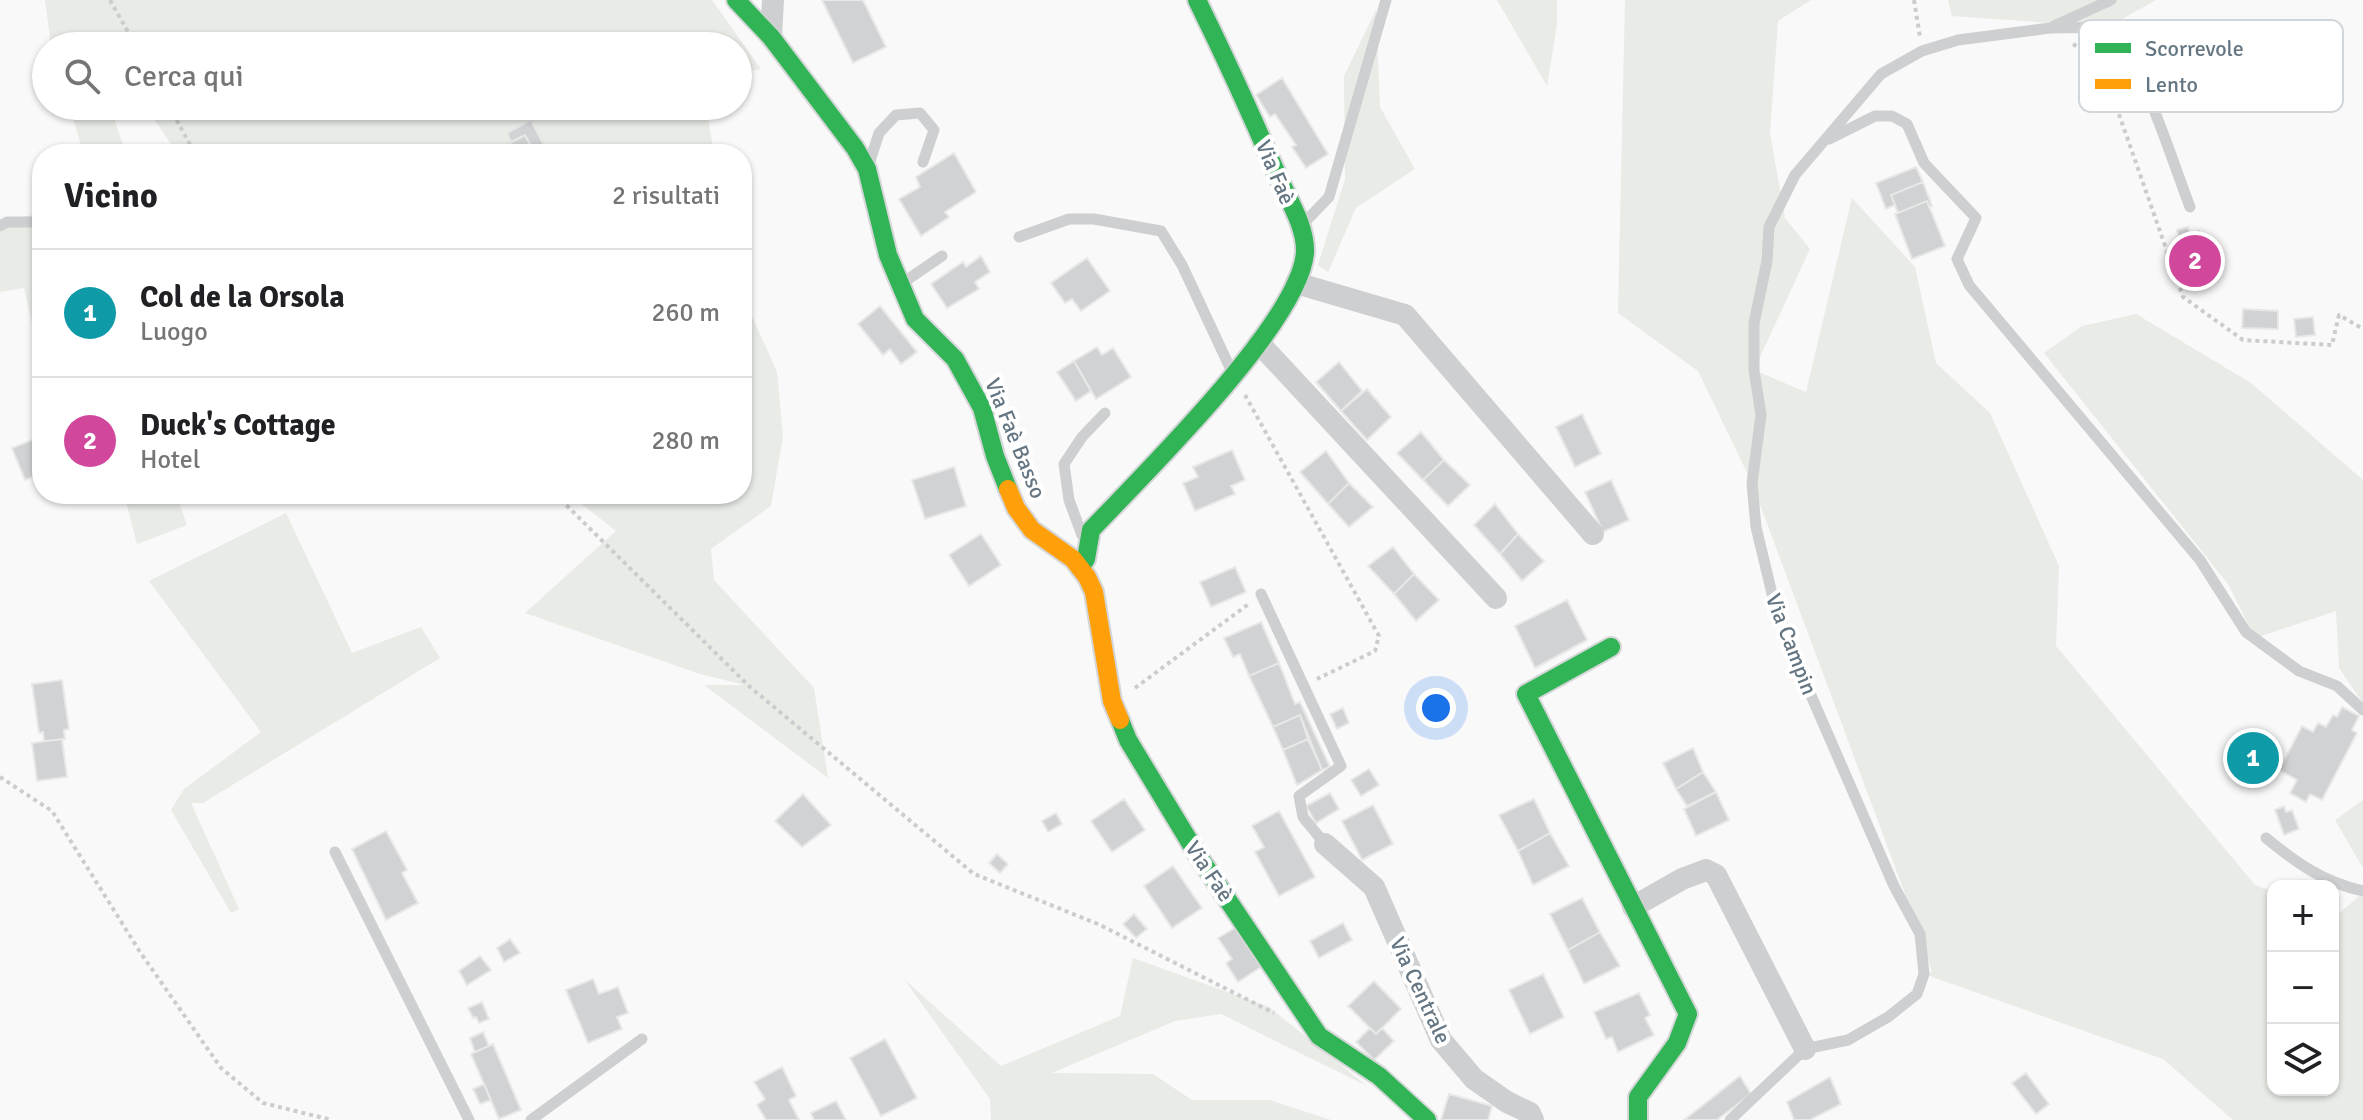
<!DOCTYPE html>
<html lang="it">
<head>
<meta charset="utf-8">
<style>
	:root { --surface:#fff; --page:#f2f2f2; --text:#202124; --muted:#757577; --line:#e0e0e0; --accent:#0f766e }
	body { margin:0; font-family:Signika,sans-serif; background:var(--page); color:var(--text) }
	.controls { position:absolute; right:24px; bottom:24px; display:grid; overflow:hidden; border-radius:16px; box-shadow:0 2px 6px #0004 }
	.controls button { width:72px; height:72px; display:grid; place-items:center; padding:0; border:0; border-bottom:2px solid var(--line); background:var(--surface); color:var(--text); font:40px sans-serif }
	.you { position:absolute; left:1436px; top:708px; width:28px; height:28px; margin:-20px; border:6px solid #fff; border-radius:50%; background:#1a73e8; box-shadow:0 0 0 12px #1a73e833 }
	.badge { display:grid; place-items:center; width:52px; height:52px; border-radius:50%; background:var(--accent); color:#fff; font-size:26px; font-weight:700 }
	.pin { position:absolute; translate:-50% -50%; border:4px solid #fff; box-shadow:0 2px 8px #0006 }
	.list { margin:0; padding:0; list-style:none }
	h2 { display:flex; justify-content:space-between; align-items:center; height:104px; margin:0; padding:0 32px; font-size:34px }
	h2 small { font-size:26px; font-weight:400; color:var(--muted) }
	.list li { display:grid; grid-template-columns:52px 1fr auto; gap:24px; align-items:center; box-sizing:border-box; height:128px; padding:0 32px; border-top:2px solid var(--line) }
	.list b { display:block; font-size:30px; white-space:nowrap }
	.list p { margin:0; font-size:26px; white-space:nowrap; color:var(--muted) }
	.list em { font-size:26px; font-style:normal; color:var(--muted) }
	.icon { flex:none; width:44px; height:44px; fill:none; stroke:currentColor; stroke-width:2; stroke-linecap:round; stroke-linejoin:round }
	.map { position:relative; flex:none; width:2363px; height:1120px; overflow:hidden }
	.search { position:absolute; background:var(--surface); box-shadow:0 2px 6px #0004; left:32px; top:32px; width:720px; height:88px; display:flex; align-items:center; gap:20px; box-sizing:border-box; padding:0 28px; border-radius:44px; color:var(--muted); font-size:30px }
	.panel { position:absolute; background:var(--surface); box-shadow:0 2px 6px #0004; left:32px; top:144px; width:720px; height:360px; border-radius:32px }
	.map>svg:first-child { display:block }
</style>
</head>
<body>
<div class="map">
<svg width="2363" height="1120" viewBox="0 0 2363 1120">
	<rect width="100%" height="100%" fill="#f9f9f9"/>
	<!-- green -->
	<path fill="#e8ebe6" d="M45 0H712L761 69 738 73V46H111L107 42 101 46H51Z
		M1497 0H1557V24L1547 86Z
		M1625 0H1811L1778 21 1770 133 1785 218 1810 249 1754 370 1806 392 1852 198 1915 267 1936 363 1990 413 2059 566 2056 646 2255 885 2273 891V1090H2333V914L2337 915 2363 893V1120H2233L2163 1059 1924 974 1932 972 1920 934 1752 483 1698 371 1618 313Z
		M1948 0H2156L2108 27 1952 16Z
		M1376 10 1380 107 1415 169 1356 208 1328 272 1318 265 1345 179 1344 76Z
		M69 106H110L126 154H84Z
		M145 106H706L714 154H178Z
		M42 213V232L32 235 42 249V350L35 337 24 288 0 292V222Z
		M742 294 777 372 783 436 771 506 711 549 714 580 814 688 828 778 704 685H745L700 674 525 613 616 531 569 494H742Z
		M2136 314 2251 383 2363 480V703L2339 668 2336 611 2255 638 2228 584 2044 353 2082 326Z
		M124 494H176L187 525 137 544Z
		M286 513 352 653 421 627 440 658 203 803H191L239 909 231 913 171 810 184 789 261 732 149 581Z
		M2363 800V868L2335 820Z
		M1133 958 1269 1007 1367 1086 1221 1014 1175 1021 1052 1073 1153 1074 1192 1100H1269L1331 1120H991L990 1099 904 979 1001 1066 1120 1016Z"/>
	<!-- building -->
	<path fill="#d0d2d3" stroke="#e8e8e8" stroke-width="2" d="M822 0H863L886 47 853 63Z
		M1282 78 1328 154 1306 168 1292 147 1296 145 1275 114 1270 117 1256 95Z
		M531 120 547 151 542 154H535L525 135 511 142 507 133Z
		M525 135 535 154H507L503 147Z
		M954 153 976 192 945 212 949 217 921 236 899 199 920 187 916 177Z
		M1916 167 1923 182 1891 195 1895 205 1886 209 1876 183Z
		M1923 182 1932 206 1929 207 1927 201 1898 213 1891 195Z
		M1927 201 1945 246 1912 259 1895 214Z
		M2188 227 2190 234 2199 231 2215 281 2191 289 2176 240 2179 239 2177 230Z
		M981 256 990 272 975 282 979 289 947 308 931 284 963 262 966 267Z
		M1087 258 1110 291 1081 311 1072 299 1065 303 1051 283Z
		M880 306 917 352 901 364 890 349 883 355 858 324Z
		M2243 309 2278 311V329L2242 328Z
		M2313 317 2315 335 2296 337 2294 319Z
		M1097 347 1102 355 1113 348 1131 377 1096 399 1074 361Z
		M1074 361 1091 391 1076 401 1057 372Z
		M1339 362 1362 391 1341 411 1316 382Z
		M1367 389 1391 417 1367 440 1341 411Z
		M1582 414 1601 454 1575 467 1556 427Z
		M1421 432 1444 460 1423 480 1397 453Z
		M42 436V473L25 480 12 448Z
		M1232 450 1245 480 1231 486 1235 494 1195 511 1183 483 1198 477 1193 467Z
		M1326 451 1349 483 1328 504 1300 472Z
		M1444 460 1470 485 1448 506 1423 480Z
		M954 467 966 506 925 519 912 480Z
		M1611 480 1629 520 1603 532 1585 492Z
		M1349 483 1373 507 1349 527 1328 504Z
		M1495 504 1518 534 1500 554 1474 525Z
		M981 534 1001 565 969 586 949 555Z
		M1518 534 1544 561 1522 581 1500 554Z
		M1393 547 1414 574 1394 594 1368 566Z
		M1235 567 1246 592 1211 607 1200 582Z
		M1414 574 1439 600 1416 621 1394 594Z
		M1567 600 1587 640 1535 668 1515 626Z
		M1261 622 1279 663 1249 676 1240 654 1233 657 1224 638Z
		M1279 663 1295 704 1300 702 1330 767 1322 770 1300 715 1273 727 1249 676Z
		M62 680 69 729 64 730 65 739 44 741 43 732 39 733 32 684Z
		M2342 707 2359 716 2352 730 2357 733 2322 800 2310 794 2306 802 2290 793 2297 780 2279 770 2302 726 2313 732 2318 723 2326 727 2333 715 2337 717Z
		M1343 708 1349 723 1337 729 1330 714Z
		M1300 715 1308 739 1283 750 1273 727Z
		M62 739 67 777 37 781 32 743Z
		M1308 739 1322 770 1297 785 1283 750Z
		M1693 748 1703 772 1676 789 1663 763Z
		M1369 769 1379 785 1361 796 1351 780Z
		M1703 772 1716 792 1687 806 1676 789Z
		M1716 792 1729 820 1696 836 1684 809Z
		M1330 793 1339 809 1316 823 1306 806Z
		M803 794 831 825 802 847 775 821Z
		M1124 799 1145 830 1112 852 1091 821Z
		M1534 799 1550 833 1518 851 1499 815Z
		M1373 805 1393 844 1362 860 1342 821Z
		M2284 806 2286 812 2292 810 2299 829 2284 835 2275 810Z
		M1279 811 1315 877 1279 896 1255 852 1264 847 1252 826Z
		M1056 813 1062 824 1048 832 1042 821Z
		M386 831 407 870 402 873 418 903 386 920 352 849Z
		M1550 833 1569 866 1533 885 1518 851Z
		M997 854 1008 864 1000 873 989 863Z
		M1173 866 1202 908 1172 928 1144 886Z
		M1582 898 1600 932 1568 950 1550 914Z
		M1134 914 1147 929 1136 938 1123 924Z
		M1343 923 1352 940 1319 958 1310 941Z
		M1235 928 1261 967 1238 982 1226 963 1232 959 1218 938Z
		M1600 932 1620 966 1584 984 1568 950Z
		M510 939 520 953 504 962 497 948Z
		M480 956 491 970 467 985 459 971Z
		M1543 974 1564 1017 1530 1034 1509 990Z
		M593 979 599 994 618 987 628 1013 617 1017 622 1029 588 1043 566 990Z
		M1374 981 1401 1009 1376 1034 1348 1006Z
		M1639 993 1650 1015 1645 1018 1654 1035 1618 1052 1612 1037 1606 1039 1594 1012Z
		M482 1002 489 1019 479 1023 476 1017 473 1018 468 1008Z
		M1370 1028 1376 1034 1382 1028 1394 1041 1374 1060 1356 1042Z
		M483 1032 489 1046 475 1052 470 1038Z
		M885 1039 917 1098 881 1116 850 1058Z
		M493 1044 521 1110 499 1119 471 1054Z
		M782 1067 796 1096 789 1100 799 1120H766L757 1105 765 1099 754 1082Z
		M2026 1073 2049 1104 2036 1114 2012 1083Z
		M1740 1076 1751 1094 1717 1120H1684Z
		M1830 1077 1841 1104 1810 1120H1794L1787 1102Z
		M484 1084 491 1100 480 1104 473 1089Z
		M1449 1094 1492 1106 1488 1120H1441Z
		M836 1101 846 1120H814L811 1113Z"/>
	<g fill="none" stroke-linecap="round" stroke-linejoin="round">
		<!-- fast casing -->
		<g stroke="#d5d6d7" stroke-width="22">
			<path id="fast" d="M736 0 771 37 855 148 867 169 888 255 915 319 955 359 982 408 995 456 1008 489
				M1080 568 1086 559 1091 530C1142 476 1301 321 1305 252 1306 225 1286 196 1276 172 1251 114 1225 57 1197 0
				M1611 647 1526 694 1688 1014 1677 1043 1638 1097V1120
				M1120 720 1128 740 1197 854 1319 1036 1379 1076 1427 1120"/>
		</g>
		<!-- slow casing -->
		<g stroke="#d5d6d7" stroke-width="22">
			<path id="slow" d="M1008 489 1016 508 1032 530 1073 559 1087 577 1094 592 1112 701 1120 720"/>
		</g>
		<!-- path -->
		<path stroke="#cbcccd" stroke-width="4" stroke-dasharray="4 4" stroke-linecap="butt" d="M110 0 136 46
			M1914 0 1920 37
			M2073 44 2101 63 2183 297 2243 340 2332 345 2339 315 2363 329
			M169 106 195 154
			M1245 395 1379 636 1375 651 1317 679
			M555 494 750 687 974 874 1098 924 1274 1013
			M1135 688 1250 603
			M0 777 52 811 140 952 221 1068 263 1103 332 1120"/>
		<!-- lane -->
		<path stroke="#cecfd0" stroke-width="11" d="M2054 26 2111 0
			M1829 139 1875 116H1892L1907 124 1924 163 1976 218 1957 259 1969 285 2200 560 2246 632 2299 671 2337 686 2363 710
			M870 161 879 133 896 115 920 113 934 130 923 162
			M1303 224 1329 197 1386 0
			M0 226 7 222H42
			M1019 237 1069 219H1094L1161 231 1182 265 1232 372
			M901 284 942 256
			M1082 535 1069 500 1064 464 1082 437 1105 413
			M1261 594 1341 766 1299 796 1303 817 1325 844
			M2266 838C2298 864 2323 882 2363 891
			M335 852 469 1120
			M531 1120 642 1039
			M1730 1120 1805 1049 1848 1040 1888 1017 1917 994 1924 974 1920 934 1894 886 1806 684 1774 602 1756 527 1752 483 1761 415 1754 370V323L1767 261 1769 227 1795 175 1881 74 1922 51 1958 40 2050 28 2108 27C2143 63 2171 158 2190 207"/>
		<!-- street -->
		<path stroke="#cecfd0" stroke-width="22" d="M771 37 773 0
			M1296 283 1405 315 1593 534
			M1259 343 1496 598
			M1325 844 1374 887 1441 1040 1474 1079 1507 1102 1530 1113 1533 1120
			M1633 907 1682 879 1706 870 1716 875 1805 1049"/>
		<!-- fast -->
		<use href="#fast" stroke="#30b455" stroke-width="18"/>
		<!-- slow -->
		<use href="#slow" stroke="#ff9f0a" stroke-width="18"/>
	</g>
	<g text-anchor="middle" stroke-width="8" stroke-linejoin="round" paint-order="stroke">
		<!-- street labels -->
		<g font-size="22" fill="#657683" stroke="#fff">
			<text transform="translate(1276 172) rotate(67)" y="8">Via Faè</text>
			<text transform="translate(1016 438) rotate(68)" y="8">Via Faè Basso</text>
			<text transform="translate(1792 644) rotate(69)" y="8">Via Campin</text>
			<text transform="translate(1210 871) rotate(56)" y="8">Via Faè</text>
			<text transform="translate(1421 990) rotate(65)" y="8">Via Centrale</text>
		</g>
	</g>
	<!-- legend -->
	<rect x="2079" y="20" width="264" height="92" rx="12" fill="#fff" stroke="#d1d6da" stroke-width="2"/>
	<rect x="2095" y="43" width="36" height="10" fill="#30b455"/>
	<rect x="2095" y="79" width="36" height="10" fill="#ff9f0a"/>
	<g font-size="22" fill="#657683">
		<text x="2145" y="56">Scorrevole</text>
		<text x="2145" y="92">Lento</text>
	</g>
</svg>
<div class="controls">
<button>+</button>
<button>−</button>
<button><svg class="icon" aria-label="layers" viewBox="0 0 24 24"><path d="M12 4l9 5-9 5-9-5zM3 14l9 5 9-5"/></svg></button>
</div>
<div class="you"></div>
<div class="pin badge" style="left:2253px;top:758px;background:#0f9aa8">1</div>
<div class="pin badge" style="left:2195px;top:261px;background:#d1479c">2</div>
<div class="search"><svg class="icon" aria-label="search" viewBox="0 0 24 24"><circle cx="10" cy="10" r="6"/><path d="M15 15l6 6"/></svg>Cerca qui</div>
<section class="panel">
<h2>Vicino<small>2 risultati</small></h2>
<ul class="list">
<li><span class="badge" style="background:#0f9aa8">1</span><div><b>Col de la Orsola</b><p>Luogo</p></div><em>260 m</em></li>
<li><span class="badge" style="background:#d1479c">2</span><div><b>Duck's Cottage</b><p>Hotel</p></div><em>280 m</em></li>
</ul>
</section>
</div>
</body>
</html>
